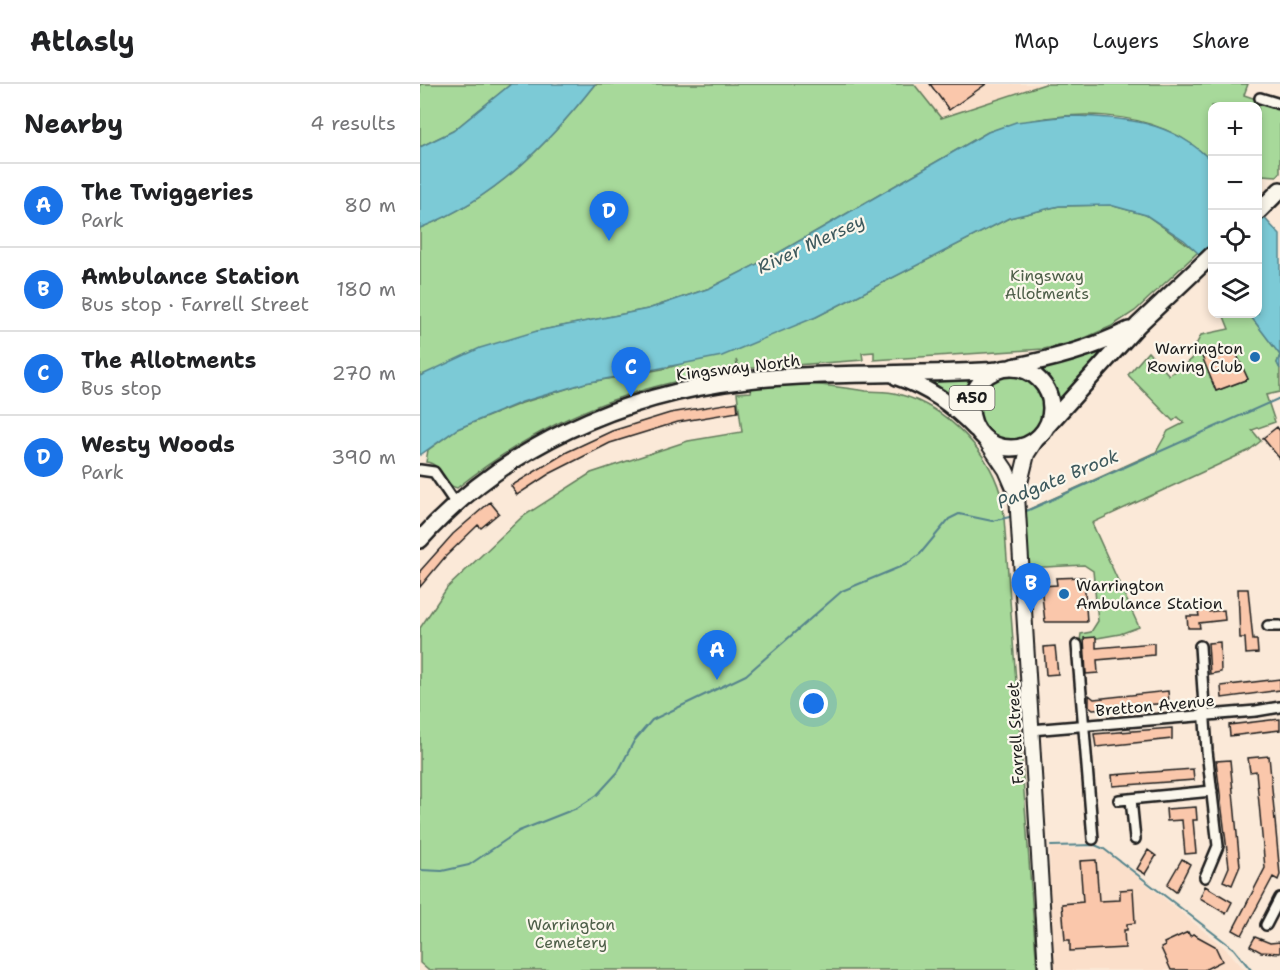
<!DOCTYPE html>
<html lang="en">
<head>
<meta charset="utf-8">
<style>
	:root { --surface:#fff; --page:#f6f6f6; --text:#202124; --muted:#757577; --line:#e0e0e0; --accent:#1a73e8 }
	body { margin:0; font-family:"Shantell Sans",sans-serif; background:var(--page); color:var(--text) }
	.controls { position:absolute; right:18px; top:18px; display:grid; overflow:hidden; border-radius:12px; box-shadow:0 3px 9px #0003 }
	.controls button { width:54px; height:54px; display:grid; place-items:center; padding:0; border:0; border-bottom:2px solid var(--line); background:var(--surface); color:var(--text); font:30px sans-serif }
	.you { position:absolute; left:394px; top:620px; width:21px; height:21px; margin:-15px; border:4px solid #fff; border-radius:50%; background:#1a73e8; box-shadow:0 0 0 9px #1a73e833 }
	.badge { display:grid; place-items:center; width:39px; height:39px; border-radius:50%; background:var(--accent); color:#fff; font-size:20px; font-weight:700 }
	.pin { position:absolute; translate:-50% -50px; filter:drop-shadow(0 2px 3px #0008) }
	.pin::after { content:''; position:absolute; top:32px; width:21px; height:18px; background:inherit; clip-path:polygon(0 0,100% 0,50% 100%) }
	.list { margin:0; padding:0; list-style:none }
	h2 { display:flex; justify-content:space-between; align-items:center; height:78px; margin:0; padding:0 24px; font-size:26px }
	h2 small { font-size:20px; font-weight:400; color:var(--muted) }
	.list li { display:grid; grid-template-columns:39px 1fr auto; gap:18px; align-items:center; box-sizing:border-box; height:84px; padding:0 24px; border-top:2px solid var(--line) }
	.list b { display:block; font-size:22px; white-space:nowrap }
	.list p { margin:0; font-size:20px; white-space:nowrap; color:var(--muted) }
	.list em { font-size:20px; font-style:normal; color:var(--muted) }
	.icon { flex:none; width:33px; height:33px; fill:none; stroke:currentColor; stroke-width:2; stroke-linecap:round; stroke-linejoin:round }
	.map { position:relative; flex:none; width:860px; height:886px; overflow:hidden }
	header { display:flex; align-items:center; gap:36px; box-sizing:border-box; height:84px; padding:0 30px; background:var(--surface); border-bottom:2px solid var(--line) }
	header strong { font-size:28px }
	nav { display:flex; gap:33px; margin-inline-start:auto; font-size:21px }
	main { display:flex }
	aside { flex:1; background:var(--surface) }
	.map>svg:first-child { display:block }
</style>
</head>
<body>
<header>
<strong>Atlasly</strong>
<nav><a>Map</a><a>Layers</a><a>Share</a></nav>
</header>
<main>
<aside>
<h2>Nearby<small>4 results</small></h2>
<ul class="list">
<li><span class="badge">A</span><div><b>The Twiggeries</b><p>Park</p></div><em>80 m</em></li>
<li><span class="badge">B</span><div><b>Ambulance Station</b><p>Bus stop · Farrell Street</p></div><em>180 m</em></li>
<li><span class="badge">C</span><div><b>The Allotments</b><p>Bus stop</p></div><em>270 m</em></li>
<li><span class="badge">D</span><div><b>Westy Woods</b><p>Park</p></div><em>390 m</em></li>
</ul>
</aside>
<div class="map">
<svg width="860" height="886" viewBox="0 0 860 886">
	<rect width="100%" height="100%" fill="#fbe9d8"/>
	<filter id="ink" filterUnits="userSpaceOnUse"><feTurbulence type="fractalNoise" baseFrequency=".0167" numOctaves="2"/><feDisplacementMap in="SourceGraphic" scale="12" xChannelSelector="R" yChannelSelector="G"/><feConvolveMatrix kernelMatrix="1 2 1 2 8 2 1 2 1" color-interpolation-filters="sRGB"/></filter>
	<g filter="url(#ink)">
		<!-- built -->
		<path fill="#fbdfca" d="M494 0H625L521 34Z
			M630 763 684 765 807 866 825 886H633L628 818Z"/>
		<!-- green -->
		<path fill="#a7d99a" stroke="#627a5b" stroke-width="1.5" fill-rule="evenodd" d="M0 0H91L33 47 0 63Z
			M175 0H494L521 34 625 0H828L824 11 860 23V89L857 92 842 91 838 95V22H792V78C737 19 639 24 568 48L355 171 290 204 228 225 118 247 0 292V144C75 115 126 62 175 0Z
			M690 121 726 131 778 168 715 227 692 242 658 257 624 265 454 276V268L442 269 443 276 320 285 316 276 318 287C213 299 119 338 37 404 22 401 23 380 6 378L8 366 37 345 102 319 165 299 248 284 396 233 589 134 639 122Z
			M803 230H829L860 271 857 279 860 285V308L846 311 855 338 832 346 841 357 828 367 672 439 719 543 700 550 660 557 661 550 671 548 678 537 673 487 664 481 606 484 603 428 736 368 748 347 764 339 758 333 753 337 708 291 728 268 749 291 772 275V269L781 251 809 245ZM814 267 828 295 796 307 790 290 811 282 806 270Z
			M696 258 635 321 627 297 611 283Z
			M557 324a33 33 0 1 1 66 0a33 33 0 1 1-66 0Z
			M556 292 550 304 544 326 499 296Z
			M382 300C404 300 424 304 446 307 456 308 467 307 478 310 528 323 573 370 583 420L617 886H8L0 879V544L27 504 102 433 171 389 268 357 322 348 317 309 331 308 332 302Z"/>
		<!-- water -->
		<path fill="#7bcad6" stroke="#55848c" stroke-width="1.5" d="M91 0H175C126 62 75 115 0 144V63L33 47Z
			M648 32C702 33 753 36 792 78V182L764 156 726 131 690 121 639 122 589 134 396 233 302 272 165 299 102 318 37 345 0 371V292L60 264 117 247 228 225 290 204 355 171 568 48 596 38Z
			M838 127 860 151V285L857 279 860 271 829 230H838Z"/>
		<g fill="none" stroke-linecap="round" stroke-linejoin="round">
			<!-- stream -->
			<path stroke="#55848c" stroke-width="2" d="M602 429 860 314
				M631 762 675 761 684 765 814 865 831 886
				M0 786 22 787 49 781 99 747 157 724 177 711 198 688 214 657 232 636 326 591 422 507 487 480 500 470 529 435 539 430 572 437 594 432"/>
		</g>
		<!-- building -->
		<path fill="#fac7ab" stroke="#1c1c1c" stroke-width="1.5" d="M510 0H566L529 26Z
			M796 264 799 273 815 267 828 295 796 307 781 270Z
			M317 318 318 328 258 338 190 359 129 390 97 411 91 402 147 368 192 347 250 329Z
			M857 343 860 347V375L843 354Z
			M70 418 79 429 61 444 58 441 25 473 0 503V487L33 450Z
			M664 493 667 538H625L621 502 637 501 636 494Z
			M818 505H828L833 556H837L838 569 826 570 825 554H820Z
			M789 526V528L804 526 805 536 779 539 780 544H768L767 532H779L778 527Z
			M676 553V564L734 559V571L677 576 678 589 666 590 664 554Z
			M800 558 801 588 790 590 788 559Z
			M635 562 638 590 626 591 624 563Z
			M860 595V606L802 614 801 602Z
			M748 607 749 619 673 625 669 622V611L674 615Z
			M860 635V646L810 652 809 641Z
			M752 644V655L676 663 674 650Z
			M849 672 860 791 858 796 853 793 822 851 813 846 845 784 836 687 830 688 828 674Z
			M810 676 820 782 812 801 803 797 809 783 796 677Z
			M773 685 774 696 693 702 692 691Z
			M776 723 777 736H773L776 769 765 770 762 736 747 737 746 725Z
			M728 766 736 772 725 790 717 785Z
			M762 775 770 780 756 808 747 801Z
			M676 776 679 817 700 816V806L713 805 715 839 707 840V846H704L705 864 650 867V856H645L642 820 663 818 660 777Z
			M785 802 812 818 806 830 780 814Z
			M768 848 770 852 773 850 795 862 802 877 784 886H751L741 864 745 862 744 859Z
			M835 853 850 859 860 858V869L841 868 830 862Z"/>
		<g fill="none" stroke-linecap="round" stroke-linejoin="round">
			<!-- street casing -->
			<g stroke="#1c1c1c" stroke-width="14">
				<path id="street" d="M840 14 860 20
					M0 386 14 388 36 420
					M848 542H860
					M657 561 673 755
					M780 562 787 667 798 762 785 793
					M611 646 836 627 860 623
					M711 715 715 755
					M699 716 792 707
					M846 841 860 814"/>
			</g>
			<!-- secondary casing -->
			<g stroke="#1c1c1c" stroke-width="18">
				<path id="secondary" d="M618 353 607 370 597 411 626 886
					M565 355 586 386 596 409"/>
			</g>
			<!-- primary casing -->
			<g stroke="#1c1c1c" stroke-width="20">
				<path id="primary" d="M838 128 860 106
					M592 283C633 275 671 265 709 246
					M551 324a40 40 0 1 1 80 0a40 40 0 1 1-80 0Z
					M477 293C509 304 532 320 556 345
					M628 341 718 241 792 171
					M0 456C84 362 203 310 327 296 410 287 494 292 578 286"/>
			</g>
			<!-- street -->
			<use href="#street" stroke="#fbf7ec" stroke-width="9"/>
			<!-- secondary -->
			<use href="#secondary" stroke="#fbf7ec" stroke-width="14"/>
			<!-- primary -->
			<use href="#primary" stroke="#fbf7ec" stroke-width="15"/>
		</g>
	</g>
	<!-- markers -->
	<g fill="#1f6fb2" stroke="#fbf7ec" stroke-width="2">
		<circle cx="835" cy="273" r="6"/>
		<circle cx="644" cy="510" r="6"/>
	</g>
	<g text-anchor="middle" stroke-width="4.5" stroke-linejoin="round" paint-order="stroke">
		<!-- shield labels -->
		<rect fill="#fbf7ec" stroke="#5f5e5a" stroke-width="1.5" x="529.5" y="302" width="45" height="24" rx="4.5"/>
		<g font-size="15" font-weight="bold" fill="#1c1c1c">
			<text x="552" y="319">A50</text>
		</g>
		<!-- park labels -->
		<g font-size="16" fill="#4d5e48" stroke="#fbf7ec">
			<text x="627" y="197">Kingsway<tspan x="627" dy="18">Allotments</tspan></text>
			<text x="151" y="846">Warrington<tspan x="151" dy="18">Cemetery</tspan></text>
		</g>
		<!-- poi labels -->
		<g font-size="16" fill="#1c1c1c" stroke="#fbf7ec" text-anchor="end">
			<text x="823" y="270">Warrington<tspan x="823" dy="18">Rowing Club</tspan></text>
			<text x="656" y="507" text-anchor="start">Warrington<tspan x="656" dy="18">Ambulance Station</tspan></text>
		</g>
		<!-- street labels -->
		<g font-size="16" fill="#1c1c1c" stroke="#fbf7ec">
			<text transform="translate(318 283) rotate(-7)" y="6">Kingsway North</text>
			<text transform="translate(735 621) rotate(-5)" y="6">Bretton Avenue</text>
			<text transform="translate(595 649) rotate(-93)" y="6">Farrell Street</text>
		</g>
		<!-- water labels -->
		<g font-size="18" font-style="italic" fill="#3d595d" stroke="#fbf7ec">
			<text transform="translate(391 160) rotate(-25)" y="6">River Mersey</text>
			<text transform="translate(638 395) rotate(-22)" y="6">Padgate Brook</text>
		</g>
	</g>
</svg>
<div class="controls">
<button>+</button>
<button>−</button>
<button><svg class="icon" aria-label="locate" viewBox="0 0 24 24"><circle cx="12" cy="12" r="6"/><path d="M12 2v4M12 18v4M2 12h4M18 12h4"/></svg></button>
<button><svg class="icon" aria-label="layers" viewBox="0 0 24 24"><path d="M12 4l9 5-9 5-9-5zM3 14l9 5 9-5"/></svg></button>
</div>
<div class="you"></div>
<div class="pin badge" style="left:297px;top:596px">A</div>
<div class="pin badge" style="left:611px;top:529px">B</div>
<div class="pin badge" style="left:211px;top:313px">C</div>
<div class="pin badge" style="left:189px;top:157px">D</div>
</div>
</main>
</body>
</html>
